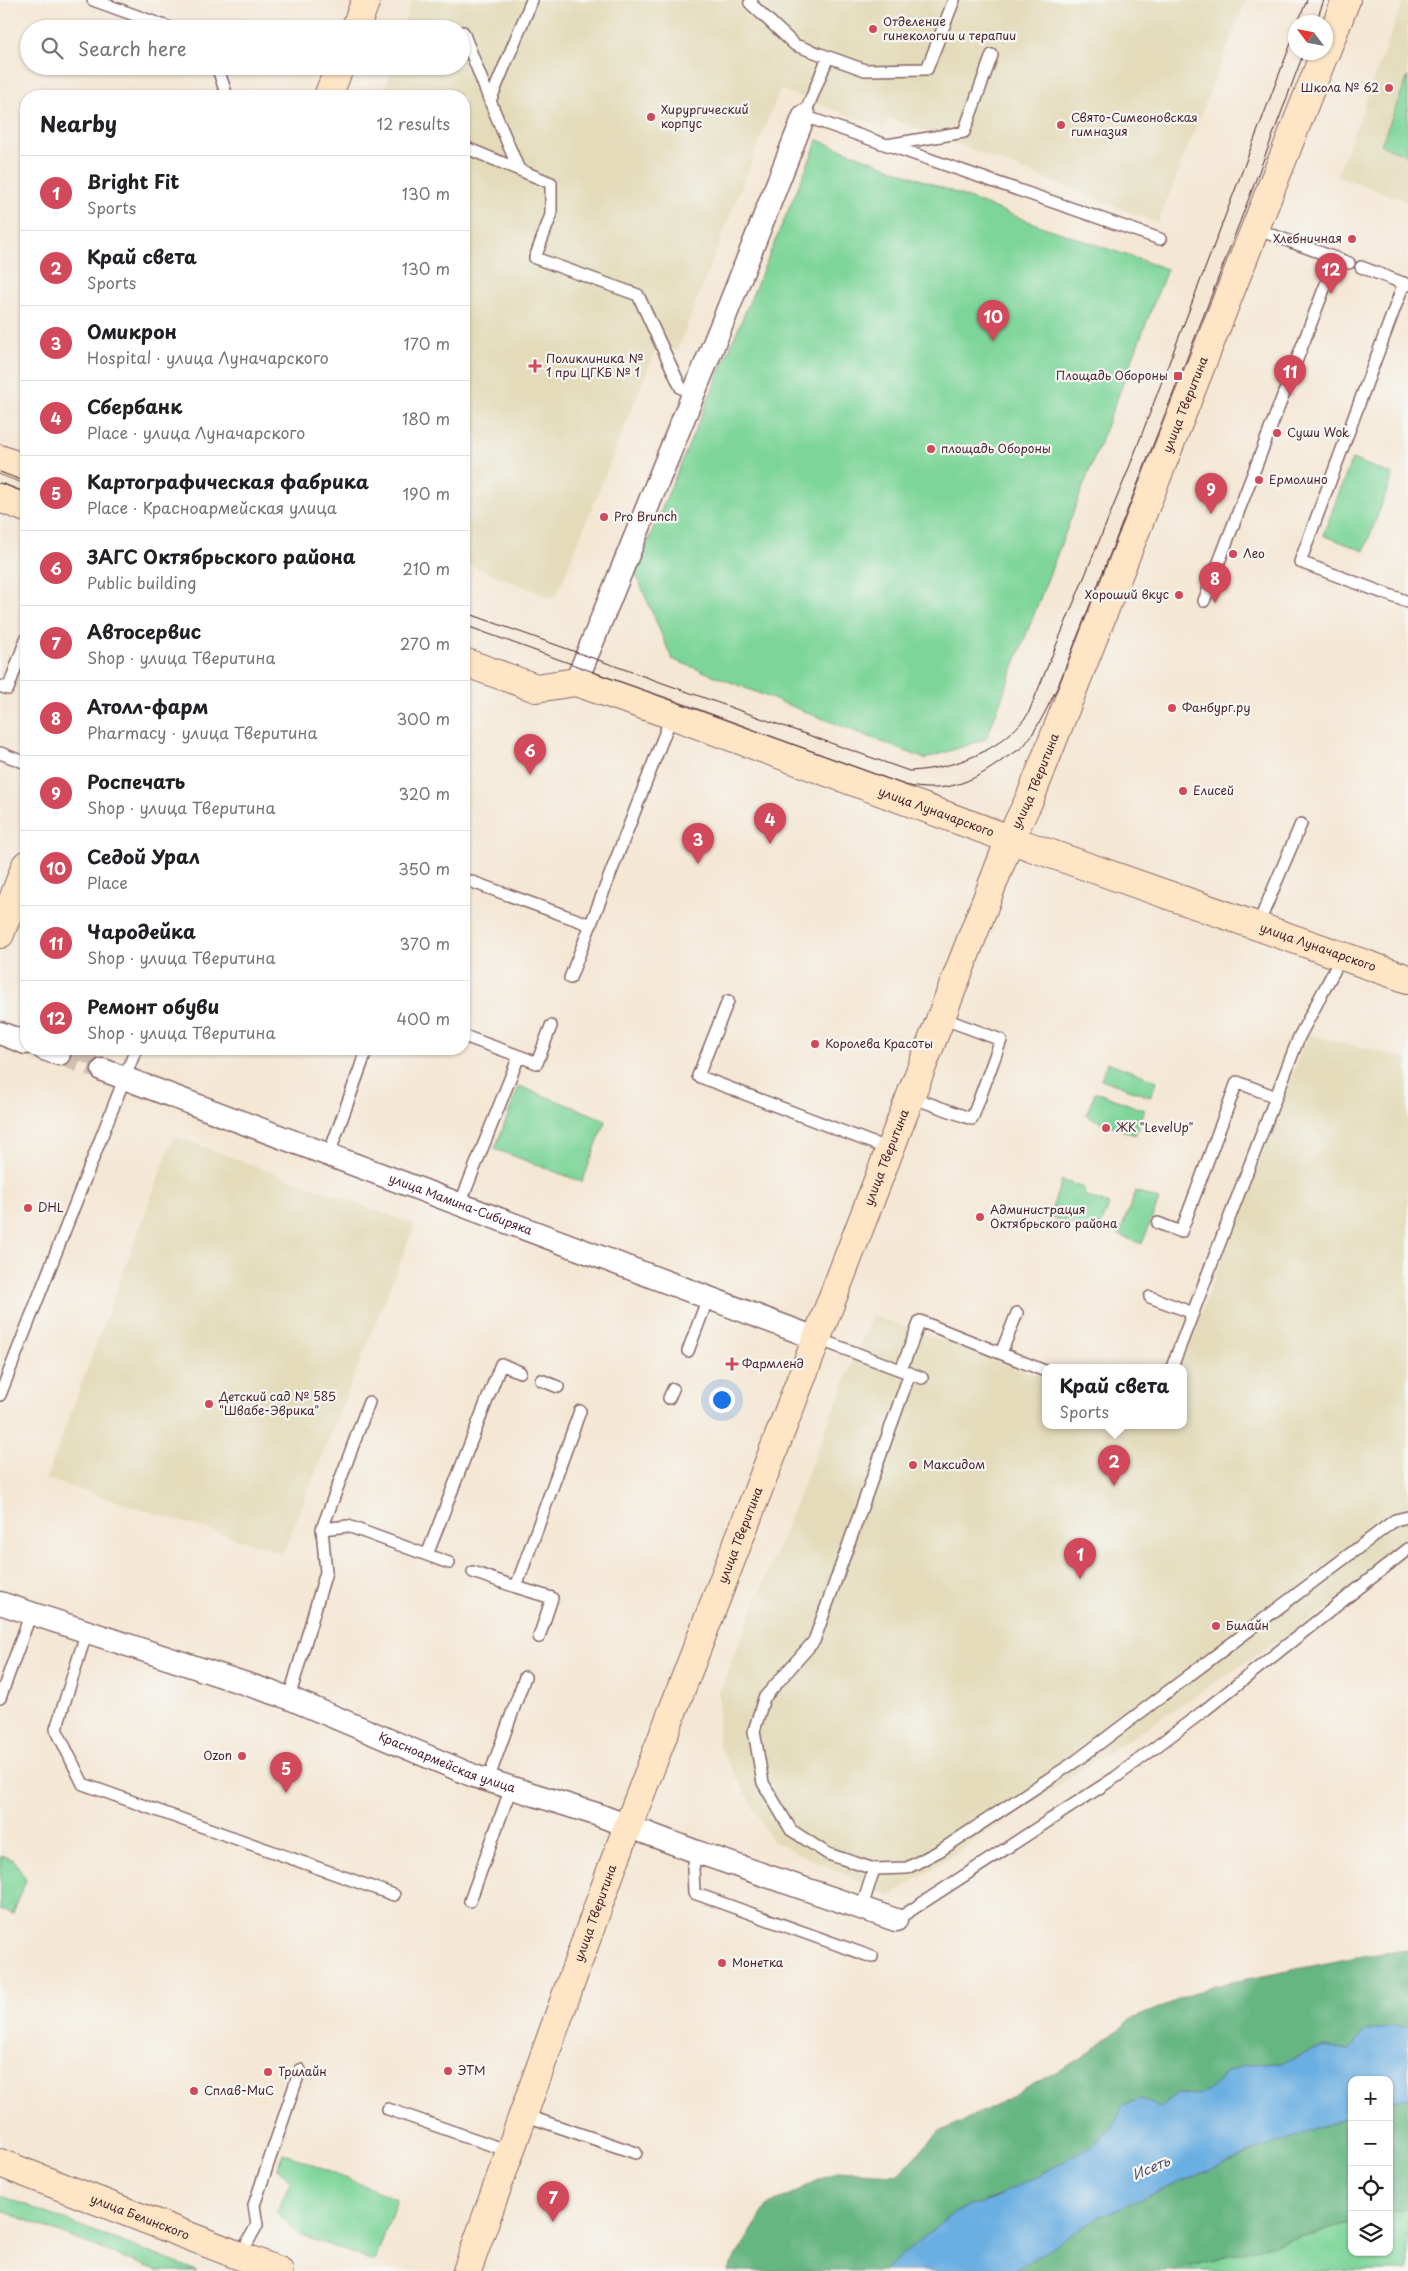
<!DOCTYPE html>
<html lang="en">
<head>
<meta charset="utf-8">
<style>
	:root { --surface:#fff; --page:#f6f6f6; --text:#202124; --muted:#757577; --line:#e0e0e0; --accent:#d1495b }
	body { margin:0; font-family:"Playpen Sans",sans-serif; background:var(--page); color:var(--text) }
	.controls { position:absolute; right:15px; bottom:15px; display:grid; overflow:hidden; border-radius:10px; box-shadow:0 1px 4px #0004 }
	.controls button { width:45px; height:45px; display:grid; place-items:center; padding:0; border:0; border-bottom:1px solid var(--line); background:var(--surface); color:var(--text); font:25px sans-serif }
	.compass { position:absolute; left:1288px; top:15px; width:45px; height:45px; border-radius:50%; background:var(--surface); box-shadow:0 1px 4px #0004; rotate:302deg }
	.you { position:absolute; left:721px; top:1399px; width:18px; height:18px; margin:-12px; border:4px solid #fff; border-radius:50%; background:#1a73e8; box-shadow:0 0 0 8px #1a73e833 }
	.badge { display:grid; place-items:center; width:32px; height:32px; border-radius:50%; background:var(--accent); color:#fff; font-size:16px; font-weight:700 }
	.pin { position:absolute; translate:-50% -41px; filter:drop-shadow(0 1px 2px #0008) }
	.pin::after { content:''; position:absolute; top:26px; width:18px; height:15px; background:inherit; clip-path:polygon(0 0,100% 0,50% 100%) }
	.popup { position:absolute; left:1042px; top:1364px; width:145px; height:65px; box-sizing:border-box; display:grid; place-content:center; border-radius:10px; background:var(--surface); filter:drop-shadow(0 1px 4px #0005); font-size:16px; white-space:nowrap; color:var(--muted) }
	.popup b { font-size:19px; color:var(--text) }
	.popup::after { content:''; position:absolute; left:50%; top:100%; margin-left:-10px; border:10px solid transparent; border-top-color:var(--surface) }
	.list { margin:0; padding:0; list-style:none }
	h2 { display:flex; justify-content:space-between; align-items:center; height:65px; margin:0; padding:0 20px; font-size:21px }
	h2 small { font-size:16px; font-weight:400; color:var(--muted) }
	.list li { display:grid; grid-template-columns:32px 1fr auto; gap:15px; align-items:center; box-sizing:border-box; height:75px; padding:0 20px; border-top:1px solid var(--line) }
	.list b { display:block; font-size:19px; white-space:nowrap }
	.list p { margin:0; font-size:16px; white-space:nowrap; color:var(--muted) }
	.list em { font-size:16px; font-style:normal; color:var(--muted) }
	.icon { flex:none; width:28px; height:28px; fill:none; stroke:currentColor; stroke-width:2; stroke-linecap:round; stroke-linejoin:round }
	.map { position:relative; flex:none; width:1408px; height:2271px; overflow:hidden }
	.search { position:absolute; background:var(--surface); box-shadow:0 1px 4px #0004; left:20px; top:20px; width:450px; height:55px; display:flex; align-items:center; gap:12px; box-sizing:border-box; padding:0 18px; border-radius:28px; color:var(--muted); font-size:19px }
	.panel { position:absolute; background:var(--surface); box-shadow:0 1px 4px #0004; left:20px; top:90px; width:450px; height:965px; border-radius:20px }
	.map>svg:first-child { display:block }
</style>
</head>
<body>
<div class="map">
<svg width="1408" height="2271" viewBox="0 0 1408 2271">
	<rect width="100%" height="100%" fill="#f6f6f2"/>
	<filter id="ink" filterUnits="userSpaceOnUse"><feTurbulence type="fractalNoise" baseFrequency=".02" numOctaves="2"/><feDisplacementMap in="SourceGraphic" scale="10" xChannelSelector="R" yChannelSelector="G"/><feConvolveMatrix kernelMatrix="1 2 1 2 8 2 1 2 1" color-interpolation-filters="sRGB"/></filter>
	<filter id="wash" filterUnits="userSpaceOnUse"><feTurbulence type="fractalNoise" baseFrequency=".0096" numOctaves="4" result="noise"/><feDisplacementMap in="SourceGraphic" scale="20" xChannelSelector="R" yChannelSelector="G"/><feGaussianBlur stdDeviation="1.12" result="paint"/><feColorMatrix in="noise" values="0 0 0 0 0 0 0 0 0 0 0 0 0 0 0 0 0 1.4 0 .05"/><feComposite in="paint" operator="in"/></filter>
	<g filter="url(#wash)">
		<rect width="100%" height="100%" fill="#f4e7d4"/>
		<!-- built -->
		<path fill="#e3dbba" d="M413 0H1246L1158 223 890 118 885 129 780 89 677 351 658 344 555 599 464 563V96H382L394 66H461V29H401Z
			M1404 0H1408V202L1337 176Z
			M1308 1034 1408 1059V1555L891 1896 772 1841 718 1744 719 1693 872 1315 1045 1378V1425H1183V1367H1180Z
			M174 1136 415 1225 283 1553 46 1479Z"/>
		<!-- green -->
		<path fill="#7ed599" stroke="#647a62" d="M1408 76V155L1381 145Z
			M818 140 1041 226 1167 269 986 739 925 759 672 659 635 572Z
			M1352 459 1393 475 1364 551 1323 535Z
			M1107 1062 1157 1081 1150 1097 1101 1079Z
			M519 1086 606 1120 582 1182 495 1149Z
			M1095 1092 1144 1110 1135 1135 1086 1116Z
			M1062 1180 1085 1189 1083 1195 1109 1205 1100 1228 1091 1225 1089 1231 1049 1216Z
			M1136 1191 1159 1200 1142 1244 1119 1235Z
			M0 1855 14 1860 26 1880 13 1914 0 1909Z
			M283 2153 397 2199 375 2261 299 2235 277 2213 291 2180 277 2168Z
			M0 2195 197 2271H159L0 2210Z
			M1408 2208V2271H1173L1352 2223V2252H1389V2213Z"/>
		<!-- forest -->
		<path fill="#66b681" stroke="#586a56" d="M1408 1950V2027L1392 2026 1350 2050 1324 2046 1281 2063 1244 2064 1224 2074 1212 2088 1197 2096 1177 2093 1160 2108 1141 2099 1095 2143 1058 2165 994 2198 956 2211 883 2271H727L767 2206 837 2171 898 2174 939 2132 992 2107 1085 2056 1132 2019 1212 1986 1362 1956Z
			M1408 2098V2208L1389 2213V2102Z
			M1352 2115V2223L1173 2271H1014L1100 2216 1257 2150Z"/>
		<!-- water -->
		<path fill="#6bafe1" stroke="#5a6786" d="M1392 2026 1408 2027V2098L1389 2102V2080H1352V2115L1257 2150 1100 2216 1014 2271H883L956 2211 994 2198 1058 2165 1095 2143 1113 2127 1123 2105 1141 2099 1160 2108 1177 2093 1197 2096 1212 2088 1224 2074 1244 2064 1281 2063 1324 2046 1350 2050 1363 2033Z"/>
	</g>
	<g filter="url(#ink)">
		<g fill="none" stroke-linecap="round" stroke-linejoin="round">
			<!-- street-tunnel -->
			<path stroke="#d2bfb2" stroke-width="22" stroke-dasharray="22 11" stroke-linecap="butt" d="M59 1054 103 1070 102 1058 78 1049"/>
			<!-- lane casing -->
			<g stroke="#866566" stroke-width="14">
				<path id="lane" d="M93 0 173 29
					M752 0 750 3 795 45 865 70 927 69 954 0
					M463 32 490 101
					M828 57 804 116 887 145 964 132 992 55
					M217 66 225 90 222 96
					M888 145 1160 239
					M464 147 551 183V215L535 258 638 295 681 388
					M519 170 490 101 532 0
					M1256 229 1349 263
					M1361 267 1408 285
					M1404 283 1300 562 1408 602
					M1204 601 1336 258
					M0 686 8 689 26 639
					M0 753 26 763
					M464 879 591 925
					M1257 927 1301 824
					M570 978 672 715
					M728 1001 698 1076 891 1150
					M464 1036 519 1056
					M911 1097 972 1119 1001 1040 942 1018
					M329 1154 367 1049
					M460 1204 519 1056 537 1063 551 1026
					M1158 1223 1181 1232 1237 1082 1276 1097
					M1150 1297 1193 1313
					M818 1339 922 1378
					M688 1351 708 1298
					M1001 1353 1017 1313
					M1172 1367 1299 1037 1342 956
					M901 1370 920 1321 1045 1371
					M541 1380 558 1387
					M0 1395 136 1049
					M669 1398 673 1389
					M322 1529 348 1526 449 1563
					M427 1555 501 1364 520 1372
					M473 1572 516 1587 580 1411
					M516 1587 552 1598 539 1637
					M87 1631 56 1729 83 1784 394 1895
					M0 1698 31 1613
					M289 1698 326 1572 322 1529 369 1402
					M488 1780 525 1677
					M697 1852 693 1868 694 1893 872 1957
					M874 1869 828 1854 791 1830 763 1783 754 1731 764 1698 814 1641 910 1373
					M470 1901 511 1788
					M862 1907 874 1869 907 1868 941 1850 1076 1761 1395 1520 1408 1517
					M896 1920 1116 1777 1205 1710 1408 1549
					M388 2109 511 2152
					M524 2115 636 2153
					M240 2256 257 2225 254 2205 300 2070"/>
			</g>
			<!-- street casing -->
			<g stroke="#866566" stroke-width="25">
				<g id="street">
					<path d="M576 682 726 314 804 116"/>
					<path d="M0 1033 26 1043"/>
					<path d="M44 1049 59 1054"/>
					<path id="s1" d="M103 1070 818 1339"/>
					<path id="s2" d="M0 1603 289 1698 474 1776 596 1814 697 1852 896 1920"/>
				</g>
			</g>
			<!-- secondary casing -->
			<g stroke="#866566" stroke-width="30">
				<g id="secondary">
					<path d="M355 29 366 0"/>
					<path d="M1326 51 1346 0"/>
					<path d="M328 96 340 66"/>
					<path d="M0 459 26 469"/>
					<path d="M0 498 26 508"/>
					<path id="s3" d="M464 662 536 688 576 682 672 715 1034 848 1408 979"/>
					<path d="M0 934 26 865"/>
					<path id="s4" d="M0 2163 279 2271"/>
					<path id="s5" d="M467 2271 613 1865 1010 839 1030 798 1325 52"/>
				</g>
			</g>
			<!-- lane -->
			<use href="#lane" stroke="#fff" stroke-width="11"/>
			<!-- street -->
			<use href="#street" stroke="#fff" stroke-width="22"/>
			<!-- secondary -->
			<use href="#secondary" stroke="#fde5c5" stroke-width="28"/>
			<!-- tram -->
			<path stroke="#4a1f2b" stroke-width="1" d="M1298 22 1307 0
				M1316 22 1324 0
				M0 472 26 482
				M0 483 26 493
				M464 612 909 771C953 769 1002 751 1028 714L1127 473 1296 30
				M464 625 905 785C944 794 972 783 1004 759 1011 754 1021 750 1026 743 1039 726 1048 706 1058 686 1141 475 1225 265 1304 52"/>
		</g>
	</g>
	<!-- markers -->
	<g fill="#d1495b" stroke="#f6f6f2" stroke-width="2">
		<circle cx="873" cy="29" r="5"/>
		<circle cx="1389" cy="88" r="5"/>
		<circle cx="651" cy="117" r="5"/>
		<circle cx="1061" cy="125" r="5"/>
		<circle cx="1352" cy="239" r="5"/>
		<path d="M532.5 358.5h5v5h5v5h-5v5h-5v-5h-5v-5h5z"/>
		<rect x="1173" y="371" width="10" height="10" rx="2.5"/>
		<circle cx="1277" cy="433" r="5"/>
		<circle cx="931" cy="449" r="5"/>
		<circle cx="1259" cy="480" r="5"/>
		<circle cx="604" cy="517" r="5"/>
		<circle cx="1233" cy="554" r="5"/>
		<circle cx="1179" cy="595" r="5"/>
		<circle cx="1172" cy="708" r="5"/>
		<circle cx="1183" cy="791" r="5"/>
		<circle cx="815" cy="1044" r="5"/>
		<circle cx="1106" cy="1128" r="5"/>
		<circle cx="28" cy="1208" r="5"/>
		<circle cx="980" cy="1217" r="5"/>
		<path d="M729.5 1356.5h5v5h5v5h-5v5h-5v-5h-5v-5h5z"/>
		<circle cx="209" cy="1404" r="5"/>
		<circle cx="913" cy="1465" r="5"/>
		<circle cx="1216" cy="1626" r="5"/>
		<circle cx="242" cy="1756" r="5"/>
		<circle cx="722" cy="1963" r="5"/>
		<circle cx="448" cy="2071" r="5"/>
		<circle cx="268" cy="2072" r="5"/>
		<circle cx="194" cy="2091" r="5"/>
	</g>
	<g text-anchor="middle" stroke-width="4.5" stroke-linejoin="round" paint-order="stroke">
		<!-- poi labels -->
		<g font-size="12" fill="#4a1f2b" stroke="#f6f6f2" text-anchor="start">
			<text x="883" y="26">Отделение<tspan x="883" dy="14">гинекологии и терапии</tspan></text>
			<text x="1379" y="92" text-anchor="end">Школа № 62</text>
			<text x="661" y="114">Хирургический<tspan x="661" dy="14">корпус</tspan></text>
			<text x="1071" y="122">Свято-Симеоновская<tspan x="1071" dy="14">гимназия</tspan></text>
			<text x="1342" y="243" text-anchor="end">Хлебничная</text>
			<text x="546" y="363">Поликлиника №<tspan x="546" dy="14">1 при ЦГКБ № 1</tspan></text>
			<text x="1168" y="380" text-anchor="end">Площадь Обороны</text>
			<text x="1287" y="437">Суши Wok</text>
			<text x="941" y="453">площадь Обороны</text>
			<text x="1269" y="484">Ермолино</text>
			<text x="614" y="521">Pro Brunch</text>
			<text x="1243" y="558">Лео</text>
			<text x="1169" y="599" text-anchor="end">Хороший вкус</text>
			<text x="1182" y="712">Фанбург.ру</text>
			<text x="1193" y="795">Елисей</text>
			<text x="825" y="1048">Королева Красоты</text>
			<text x="1116" y="1132">ЖК "LevelUp"</text>
			<text x="38" y="1212">DHL</text>
			<text x="990" y="1214">Администрация<tspan x="990" dy="14">Октябрьского района</tspan></text>
			<text x="742" y="1368">Фармленд</text>
			<text x="219" y="1401">Детский сад № 585<tspan x="219" dy="14">"Швабе-Эврика"</tspan></text>
			<text x="923" y="1469">Максидом</text>
			<text x="1226" y="1630">Билайн</text>
			<text x="232" y="1760" text-anchor="end">Ozon</text>
			<text x="732" y="1967">Монетка</text>
			<text x="458" y="2075">ЭТМ</text>
			<text x="278" y="2076">Трилайн</text>
			<text x="204" y="2095">Сплав-МиС</text>
		</g>
		<!-- street labels -->
		<g font-size="12" fill="#4a1f2b" stroke="#f6f6f2">
			<text dy="4" stroke="none"><textPath href="#s5" startOffset="2000">улица Тверитина</textPath></text>
			<text dy="4" stroke="none"><textPath href="#s5" startOffset="1595">улица Тверитина</textPath></text>
			<text dy="4" stroke="none"><textPath href="#s3" startOffset="500">улица Луначарского</textPath></text>
			<text dy="4" stroke="none"><textPath href="#s3" startOffset="905">улица Луначарского</textPath></text>
			<text dy="4" stroke="none"><textPath href="#s5" startOffset="1190">улица Тверитина</textPath></text>
			<text dy="4" stroke="none"><textPath href="#s1" startOffset="382">улица Мамина-Сибиряка</textPath></text>
			<text dy="4" stroke="none"><textPath href="#s5" startOffset="785">улица Тверитина</textPath></text>
			<text dy="4" stroke="none"><textPath href="#s2" startOffset="475">Красноармейская улица</textPath></text>
			<text dy="4" stroke="none"><textPath href="#s5" startOffset="380">улица Тверитина</textPath></text>
			<text dy="4" stroke="none"><textPath href="#s4" startOffset="150">улица Белинского</textPath></text>
		</g>
		<!-- water labels -->
		<g font-size="14" font-style="italic" fill="#56516b" stroke="#f6f6f2">
			<text transform="translate(1151 2168) rotate(-23)" y="5">Исеть</text>
		</g>
	</g>
</svg>
<div class="controls">
<button>+</button>
<button>−</button>
<button><svg class="icon" aria-label="locate" viewBox="0 0 24 24"><circle cx="12" cy="12" r="6"/><path d="M12 2v4M12 18v4M2 12h4M18 12h4"/></svg></button>
<button><svg class="icon" aria-label="layers" viewBox="0 0 24 24"><path d="M12 4l9 5-9 5-9-5zM3 14l9 5 9-5"/></svg></button>
</div>
<svg class="compass" viewBox="-18 -18 36 36"><path d="M0-13l5 13h-10z" fill="#e53935"/><path d="M0 13l5-13h-10z" fill="#757577"/></svg>
<div class="you"></div>
<div class="pin badge" style="left:1080px;top:1579px">1</div>
<div class="pin badge" style="left:1114px;top:1486px">2</div>
<div class="popup"><b>Край света</b>Sports</div>
<div class="pin badge" style="left:698px;top:864px">3</div>
<div class="pin badge" style="left:770px;top:844px">4</div>
<div class="pin badge" style="left:286px;top:1793px">5</div>
<div class="pin badge" style="left:530px;top:775px">6</div>
<div class="pin badge" style="left:553px;top:2222px">7</div>
<div class="pin badge" style="left:1215px;top:603px">8</div>
<div class="pin badge" style="left:1211px;top:514px">9</div>
<div class="pin badge" style="left:993px;top:341px">10</div>
<div class="pin badge" style="left:1290px;top:396px">11</div>
<div class="pin badge" style="left:1331px;top:294px">12</div>
<div class="search"><svg class="icon" aria-label="search" viewBox="0 0 24 24"><circle cx="10" cy="10" r="6"/><path d="M15 15l6 6"/></svg>Search here</div>
<section class="panel">
<h2>Nearby<small>12 results</small></h2>
<ul class="list">
<li><span class="badge">1</span><div><b>Bright Fit</b><p>Sports</p></div><em>130 m</em></li>
<li><span class="badge">2</span><div><b>Край света</b><p>Sports</p></div><em>130 m</em></li>
<li><span class="badge">3</span><div><b>Омикрон</b><p>Hospital · улица Луначарского</p></div><em>170 m</em></li>
<li><span class="badge">4</span><div><b>Сбербанк</b><p>Place · улица Луначарского</p></div><em>180 m</em></li>
<li><span class="badge">5</span><div><b>Картографическая фабрика</b><p>Place · Красноармейская улица</p></div><em>190 m</em></li>
<li><span class="badge">6</span><div><b>ЗАГС Октябрьского района</b><p>Public building</p></div><em>210 m</em></li>
<li><span class="badge">7</span><div><b>Автосервис</b><p>Shop · улица Тверитина</p></div><em>270 m</em></li>
<li><span class="badge">8</span><div><b>Атолл-фарм</b><p>Pharmacy · улица Тверитина</p></div><em>300 m</em></li>
<li><span class="badge">9</span><div><b>Роспечать</b><p>Shop · улица Тверитина</p></div><em>320 m</em></li>
<li><span class="badge">10</span><div><b>Седой Урал</b><p>Place</p></div><em>350 m</em></li>
<li><span class="badge">11</span><div><b>Чародейка</b><p>Shop · улица Тверитина</p></div><em>370 m</em></li>
<li><span class="badge">12</span><div><b>Ремонт обуви</b><p>Shop · улица Тверитина</p></div><em>400 m</em></li>
</ul>
</section>
</div>
</body>
</html>
